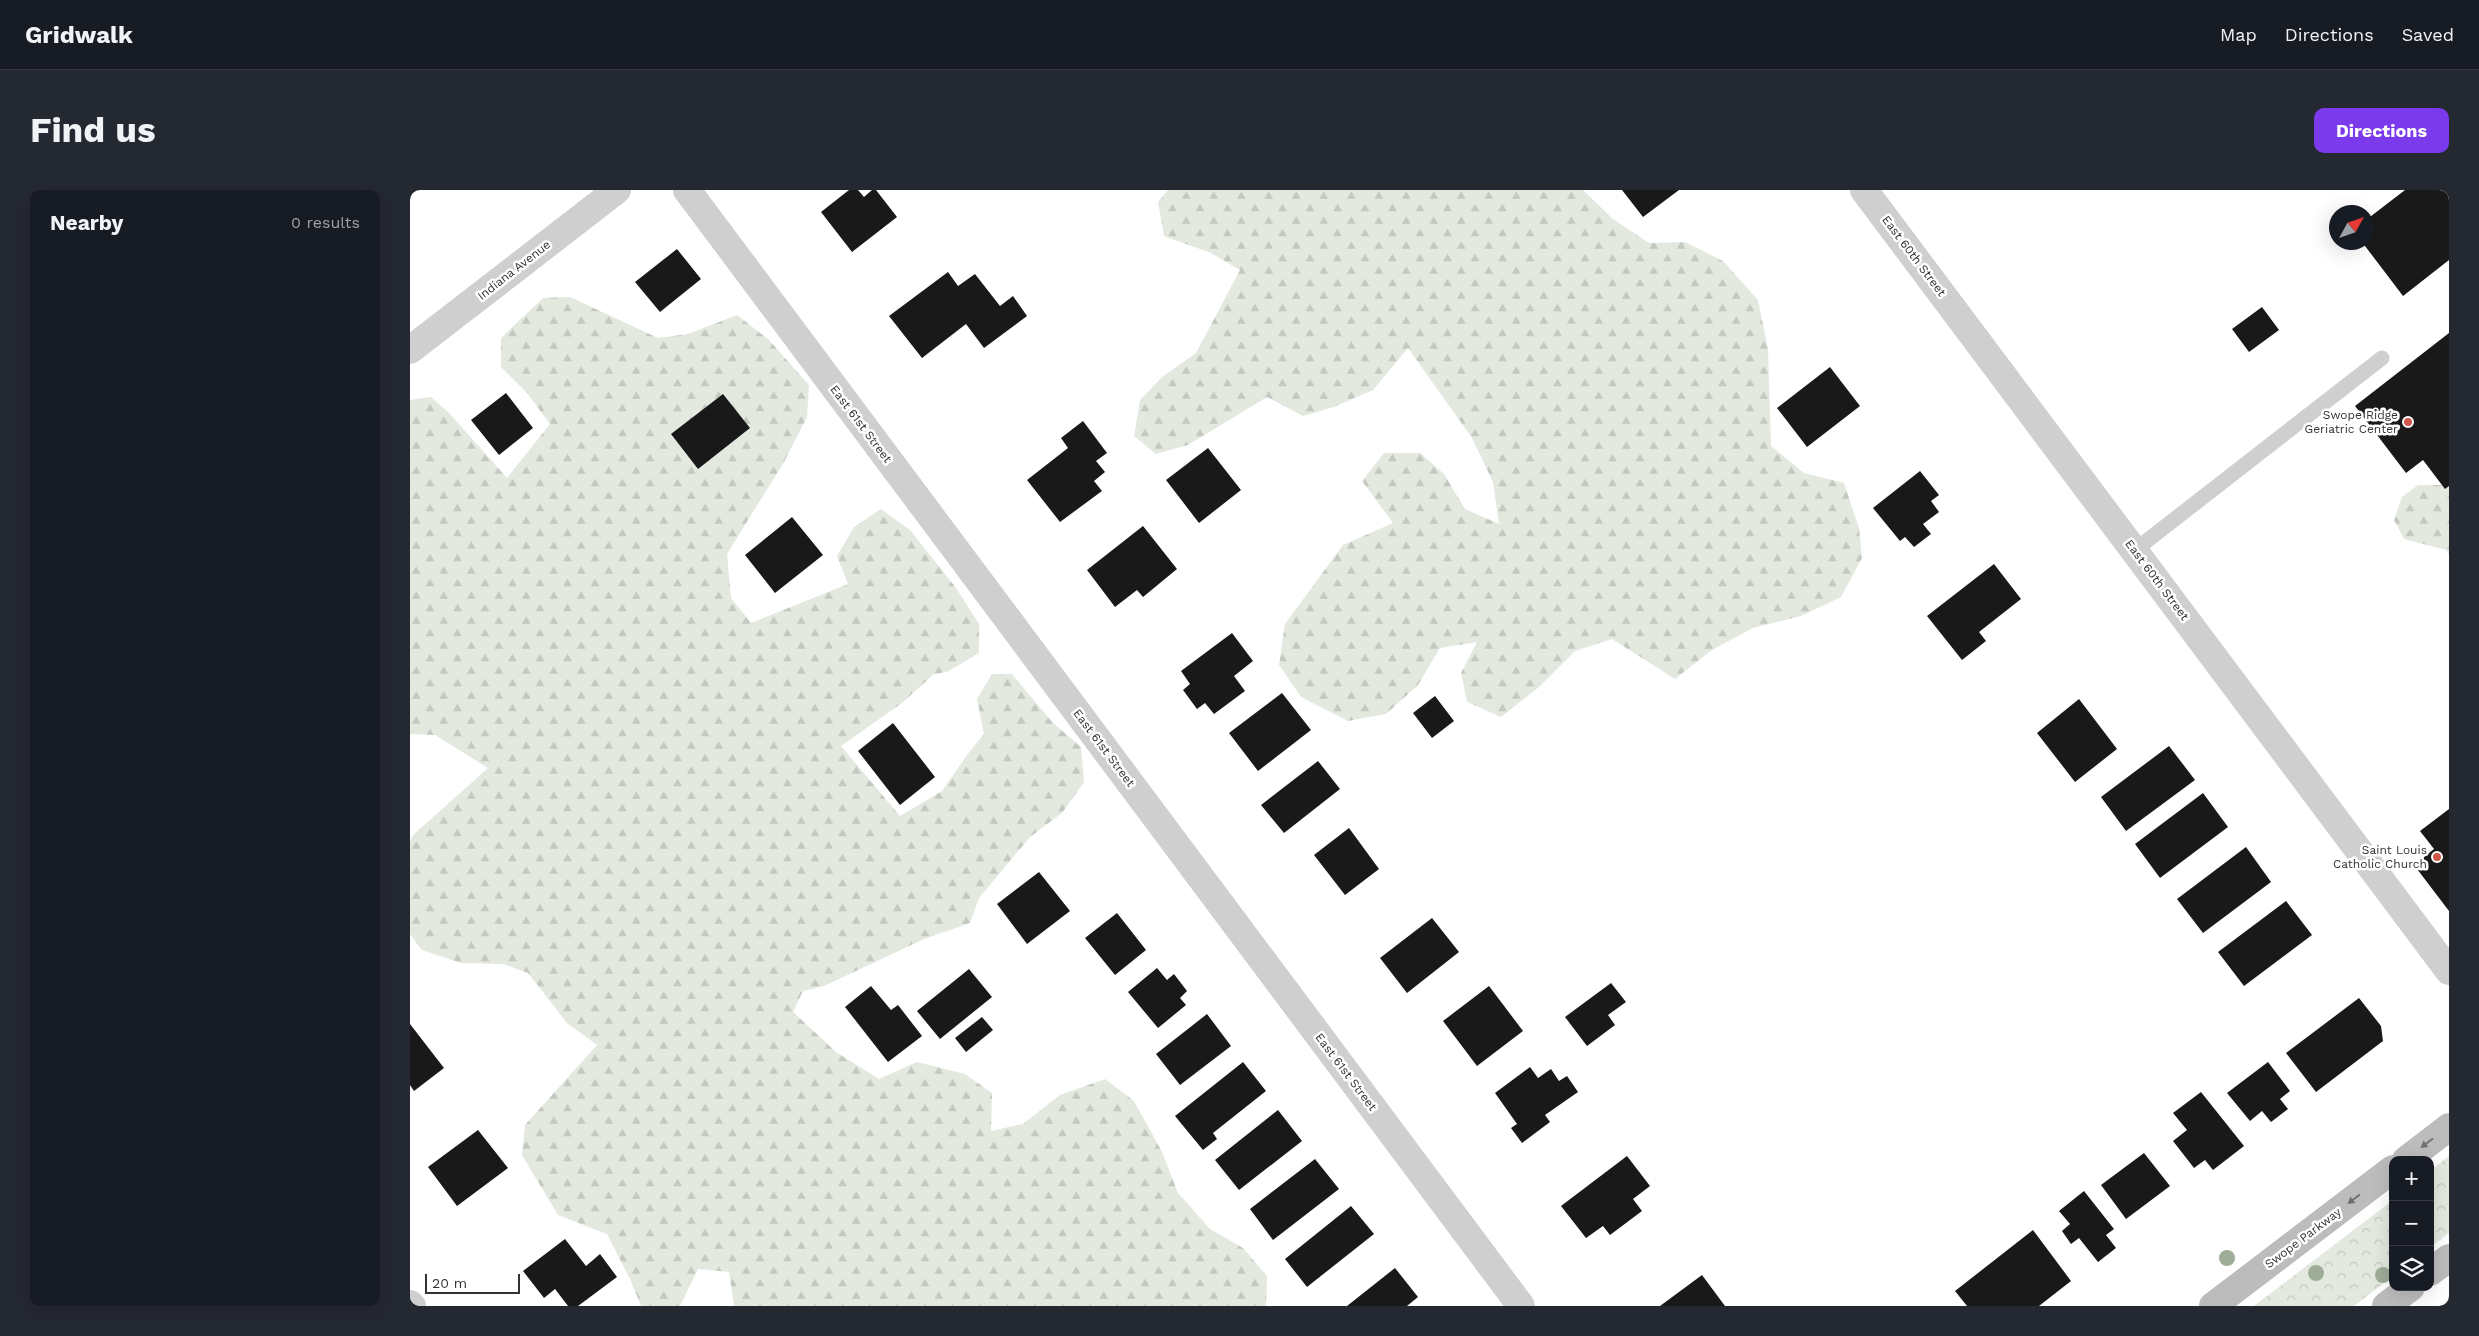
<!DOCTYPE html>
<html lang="en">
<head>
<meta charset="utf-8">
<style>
	:root { --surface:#171b24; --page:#242831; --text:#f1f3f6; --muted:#9ea1a6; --line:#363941; --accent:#7c3aed }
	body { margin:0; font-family:"Work Sans",sans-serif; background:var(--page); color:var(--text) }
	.controls { position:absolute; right:15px; bottom:15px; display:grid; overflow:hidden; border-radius:10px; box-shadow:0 5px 20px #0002 }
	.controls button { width:45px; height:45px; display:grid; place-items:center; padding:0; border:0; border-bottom:1px solid var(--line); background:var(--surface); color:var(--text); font:25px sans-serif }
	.compass { position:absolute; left:1919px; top:15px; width:45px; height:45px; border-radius:50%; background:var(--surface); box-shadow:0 5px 20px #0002; rotate:50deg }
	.scale { position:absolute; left:15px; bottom:12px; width:95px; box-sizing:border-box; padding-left:5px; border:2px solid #323232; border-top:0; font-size:14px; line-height:18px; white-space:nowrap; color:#323232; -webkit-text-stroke:4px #fff; paint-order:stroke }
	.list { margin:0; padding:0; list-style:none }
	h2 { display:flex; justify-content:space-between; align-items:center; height:65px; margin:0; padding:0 20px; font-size:21px }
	h2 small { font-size:16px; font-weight:400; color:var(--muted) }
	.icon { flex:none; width:28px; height:28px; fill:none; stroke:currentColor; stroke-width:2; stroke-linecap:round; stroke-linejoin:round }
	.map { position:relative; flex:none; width:2039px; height:1116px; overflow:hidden; border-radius:10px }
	header { display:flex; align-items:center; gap:30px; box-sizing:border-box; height:70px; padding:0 25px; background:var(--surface); border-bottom:1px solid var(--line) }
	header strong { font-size:24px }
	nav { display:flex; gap:28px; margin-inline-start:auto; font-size:18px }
	.intro { display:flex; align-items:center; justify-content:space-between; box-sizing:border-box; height:120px; padding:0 30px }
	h1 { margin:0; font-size:35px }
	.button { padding:12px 22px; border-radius:10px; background:var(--accent); color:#fff; font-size:18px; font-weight:700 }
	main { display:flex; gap:30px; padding:0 30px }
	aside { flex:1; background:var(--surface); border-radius:10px; box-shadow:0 5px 20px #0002 }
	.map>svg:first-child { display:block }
</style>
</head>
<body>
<header>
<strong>Gridwalk</strong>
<nav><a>Map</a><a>Directions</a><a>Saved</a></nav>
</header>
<div class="intro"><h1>Find us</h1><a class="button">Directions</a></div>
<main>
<aside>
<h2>Nearby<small>0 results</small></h2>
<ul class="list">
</ul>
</aside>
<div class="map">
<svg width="2039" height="1116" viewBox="0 0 2039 1116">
	<defs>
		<pattern id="forest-firs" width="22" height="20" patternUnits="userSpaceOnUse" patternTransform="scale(1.25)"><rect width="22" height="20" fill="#e3e9df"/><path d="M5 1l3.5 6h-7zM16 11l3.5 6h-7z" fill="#c3c8c0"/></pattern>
		<pattern id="park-crowns" width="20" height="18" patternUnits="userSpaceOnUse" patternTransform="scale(1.25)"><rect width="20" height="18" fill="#e3e9df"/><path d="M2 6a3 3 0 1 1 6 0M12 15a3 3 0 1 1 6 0" fill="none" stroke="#c3c8c0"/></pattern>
	</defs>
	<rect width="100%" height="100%" fill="#fff"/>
	<!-- forest -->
	<path fill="url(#forest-firs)" d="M758 0H1173L1203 29 1239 53 1275 52 1313 71 1348 110 1358 159 1361 256 1394 283 1434 293 1449 338 1452 368 1431 407 1391 426 1343 438 1302 460 1265 489 1202 449 1165 461 1129 497 1091 527 1057 512 1051 483 1067 452 1030 458 1008 495 976 524 938 531 891 507 869 475 875 434 933 355 983 333 952 291 974 263H1010L1034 284 1055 319 1089 334 1083 292 1062 248 998 158 963 200 924 217 893 226 857 207 778 255 746 264 724 246 730 210 752 187 786 163 830 80 801 63 754 46 748 12Z
		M160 107 248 148 278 144 327 125 359 150 399 195 397 227 374 272 317 364 321 408 341 433 438 394 427 366 444 337 471 319 500 340 546 398 569 434V463L537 482 524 484 492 513 431 556 490 626 532 601 557 565 574 544 567 509 582 484H602L642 532 671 557 674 592 652 623 620 647 569 708 560 733 514 749 414 796 393 801 383 822 426 862 469 889 507 872 555 884 582 903 581 941 613 934 650 905 695 889 724 911 752 962 768 1003 800 1039 833 1058 857 1086 856 1116H324L319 1082 288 1079 270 1116H231L220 1089 197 1044 148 1025 112 965 115 935 187 855 157 833 118 783 93 774 51 773 12 760 0 744V651L3 645 78 578 25 545 0 544V210L21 207 40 224 97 288 140 234 117 203 91 177V148L133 108Z
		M2008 295H2039V364L2036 360 1994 349 1984 330 1992 307Z"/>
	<!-- park -->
	<path fill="url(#park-crowns)" d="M2039 966V1043L2020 1058V981Z
		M1983 1010V1086L1944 1116H1844Z"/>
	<!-- building -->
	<path fill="#191919" d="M439 0H448L454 7 462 0H466L487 27 442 62 411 22Z
		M1212 0H1269L1233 27Z
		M1995 0H2039V70L1993 106 1952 52H1956V30Z
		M267 59 291 89 250 122 225 92Z
		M538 82 548 96 565 84 590 116 603 106 617 126 574 158 556 134 512 168 479 126Z
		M1852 117 1869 140 1839 162 1822 139Z
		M2039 143V296L2035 299 2013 270 1996 283 1945 216Z
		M1420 177 1450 216 1397 257 1367 218Z
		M96 203 123 238 89 265 61 230Z
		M313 204 340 238 288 279 261 244Z
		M673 231 697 263 686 271 695 282 684 291 692 301 650 332 617 290 658 258 651 248Z
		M798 258 831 300 789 333 756 290Z
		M1510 281 1529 305 1521 311 1529 322 1513 334 1521 344 1504 357 1495 347 1490 351 1463 318Z
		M382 327 413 365 365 403 335 365Z
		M733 336 767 379 733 407 727 400 705 417 677 380Z
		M1584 374 1611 409 1569 442 1576 451 1552 470 1517 426Z
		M822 443 843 471 824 486 835 501 804 524 795 513 787 519 773 500 780 494 771 481Z
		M872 503 901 540 848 581 819 543Z
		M1025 506 1044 531 1022 548 1003 523Z
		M1669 509 1707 559 1665 592 1627 543Z
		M483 533 525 587 490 615 448 561Z
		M1759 556 1785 590 1716 641 1691 607Z
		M908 571 930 599 874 643 851 615Z
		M1793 603 1818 637 1750 688 1725 654Z
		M2039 619V721L2004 675 2024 659 2010 641Z
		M939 638 969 679 935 705 904 665Z
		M1836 657 1861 692 1793 743 1767 709Z
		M629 682 660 721 617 754 587 714Z
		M1876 711 1902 745 1834 796 1808 762Z
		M707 723 736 760 705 785 675 748Z
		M1022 728 1049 762 997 803 970 768Z
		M747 778 757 790 764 784 777 801 770 808 776 815 748 838 718 802Z
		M559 779 582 807 530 849 507 821Z
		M1201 793 1216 812 1198 825 1205 835 1177 856 1155 827Z
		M461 796 481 820 488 815 512 846 478 872 435 817Z
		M1079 796 1113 841 1067 876 1033 831Z
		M1949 808 1971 836 1973 851 1906 902 1876 863Z
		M797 824 821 856 770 895 746 864Z
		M572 827 583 840 556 862 545 848Z
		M0 834 34 878 4 901 0 895Z
		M833 872 856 901 803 943 807 949 793 960 765 926Z
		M1858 872 1880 901 1870 909 1878 919 1861 932 1852 921 1840 931 1817 903Z
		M1120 877 1128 888 1141 879 1149 891 1157 886 1168 902 1135 925 1140 932 1112 953 1101 938 1107 934 1085 903Z
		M1791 902 1834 956 1803 980 1795 970 1784 978 1763 951 1777 940 1763 923Z
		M868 920 892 951 829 1000 805 970Z
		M68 940 98 978 47 1016 18 977Z
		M1734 963 1760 996 1716 1029 1691 995Z
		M1217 966 1240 996 1223 1009 1232 1021 1200 1045 1193 1036 1176 1048 1151 1016Z
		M905 969 929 999 863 1050 840 1019Z
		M1674 1001 1704 1039 1696 1045 1706 1058 1688 1072 1669 1048 1661 1054 1652 1041 1660 1034 1649 1021Z
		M941 1016 964 1044 897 1097 875 1069Z
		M1623 1040 1661 1091 1629 1116H1557L1545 1101Z
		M155 1049 176 1076 190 1064 207 1087 168 1116H158L145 1099 134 1108 113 1081Z
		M985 1078 1008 1107 997 1116H937Z
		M1292 1085 1315 1116H1250Z"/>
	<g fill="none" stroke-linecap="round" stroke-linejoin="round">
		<!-- service -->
		<path stroke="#cfcfcf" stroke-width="15" d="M1725 360 1972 168"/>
		<!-- minor -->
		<path stroke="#cfcfcf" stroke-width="28" d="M277 0 1111 1116
			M1454 0 2039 781
			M0 160 207 0
			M0 1114 2 1116"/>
		<!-- secondary -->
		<path stroke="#bcbcbc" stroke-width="28" d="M1996 970 2039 937
			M2020 1082 2039 1068
			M1803 1116 1983 979
			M1976 1116 2001 1097"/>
	</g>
	<!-- trees -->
	<g fill="#9eac98">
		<circle cx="1817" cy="1068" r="8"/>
		<circle cx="1906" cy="1083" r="8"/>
		<circle cx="1973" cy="1085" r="8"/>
	</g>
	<!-- one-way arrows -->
	<defs><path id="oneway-solid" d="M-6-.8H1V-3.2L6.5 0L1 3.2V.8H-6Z" transform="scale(1.25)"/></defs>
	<g fill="#707070">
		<use href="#oneway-solid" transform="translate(2017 953) rotate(143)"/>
		<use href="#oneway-solid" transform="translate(1944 1009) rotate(143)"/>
	</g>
	<!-- markers -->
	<g fill="#d2564a" stroke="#fff" stroke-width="2">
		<circle cx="1998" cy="232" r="5"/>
		<circle cx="2027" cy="667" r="5"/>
	</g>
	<g text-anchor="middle" stroke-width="5" stroke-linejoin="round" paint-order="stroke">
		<!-- street labels -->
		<g font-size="12" fill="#323232" stroke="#fff">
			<text transform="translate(1504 66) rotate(53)" y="4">East 60th Street</text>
			<text transform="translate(104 80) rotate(-38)" y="4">Indiana Avenue</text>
			<text transform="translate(451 234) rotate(53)" y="4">East 61st Street</text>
			<text transform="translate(1747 390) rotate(53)" y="4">East 60th Street</text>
			<text transform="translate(694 558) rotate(53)" y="4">East 61st Street</text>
			<text transform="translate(936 882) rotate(53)" y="4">East 61st Street</text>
			<text transform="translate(1893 1048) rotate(-37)" y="4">Swope Parkway</text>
		</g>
		<!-- poi labels -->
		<g font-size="12" fill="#323232" stroke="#fff" text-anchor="end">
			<text x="1988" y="229">Swope Ridge<tspan x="1988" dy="14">Geriatric Center</tspan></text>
			<text x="2017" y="664">Saint Louis<tspan x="2017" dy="14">Catholic Church</tspan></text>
		</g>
	</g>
</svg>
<div class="controls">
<button>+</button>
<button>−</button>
<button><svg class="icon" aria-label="layers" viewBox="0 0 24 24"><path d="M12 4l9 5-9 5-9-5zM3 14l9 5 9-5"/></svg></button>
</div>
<svg class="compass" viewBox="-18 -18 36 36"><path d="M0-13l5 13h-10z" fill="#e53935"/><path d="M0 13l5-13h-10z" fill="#9ea1a6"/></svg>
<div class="scale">20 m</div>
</div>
</main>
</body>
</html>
